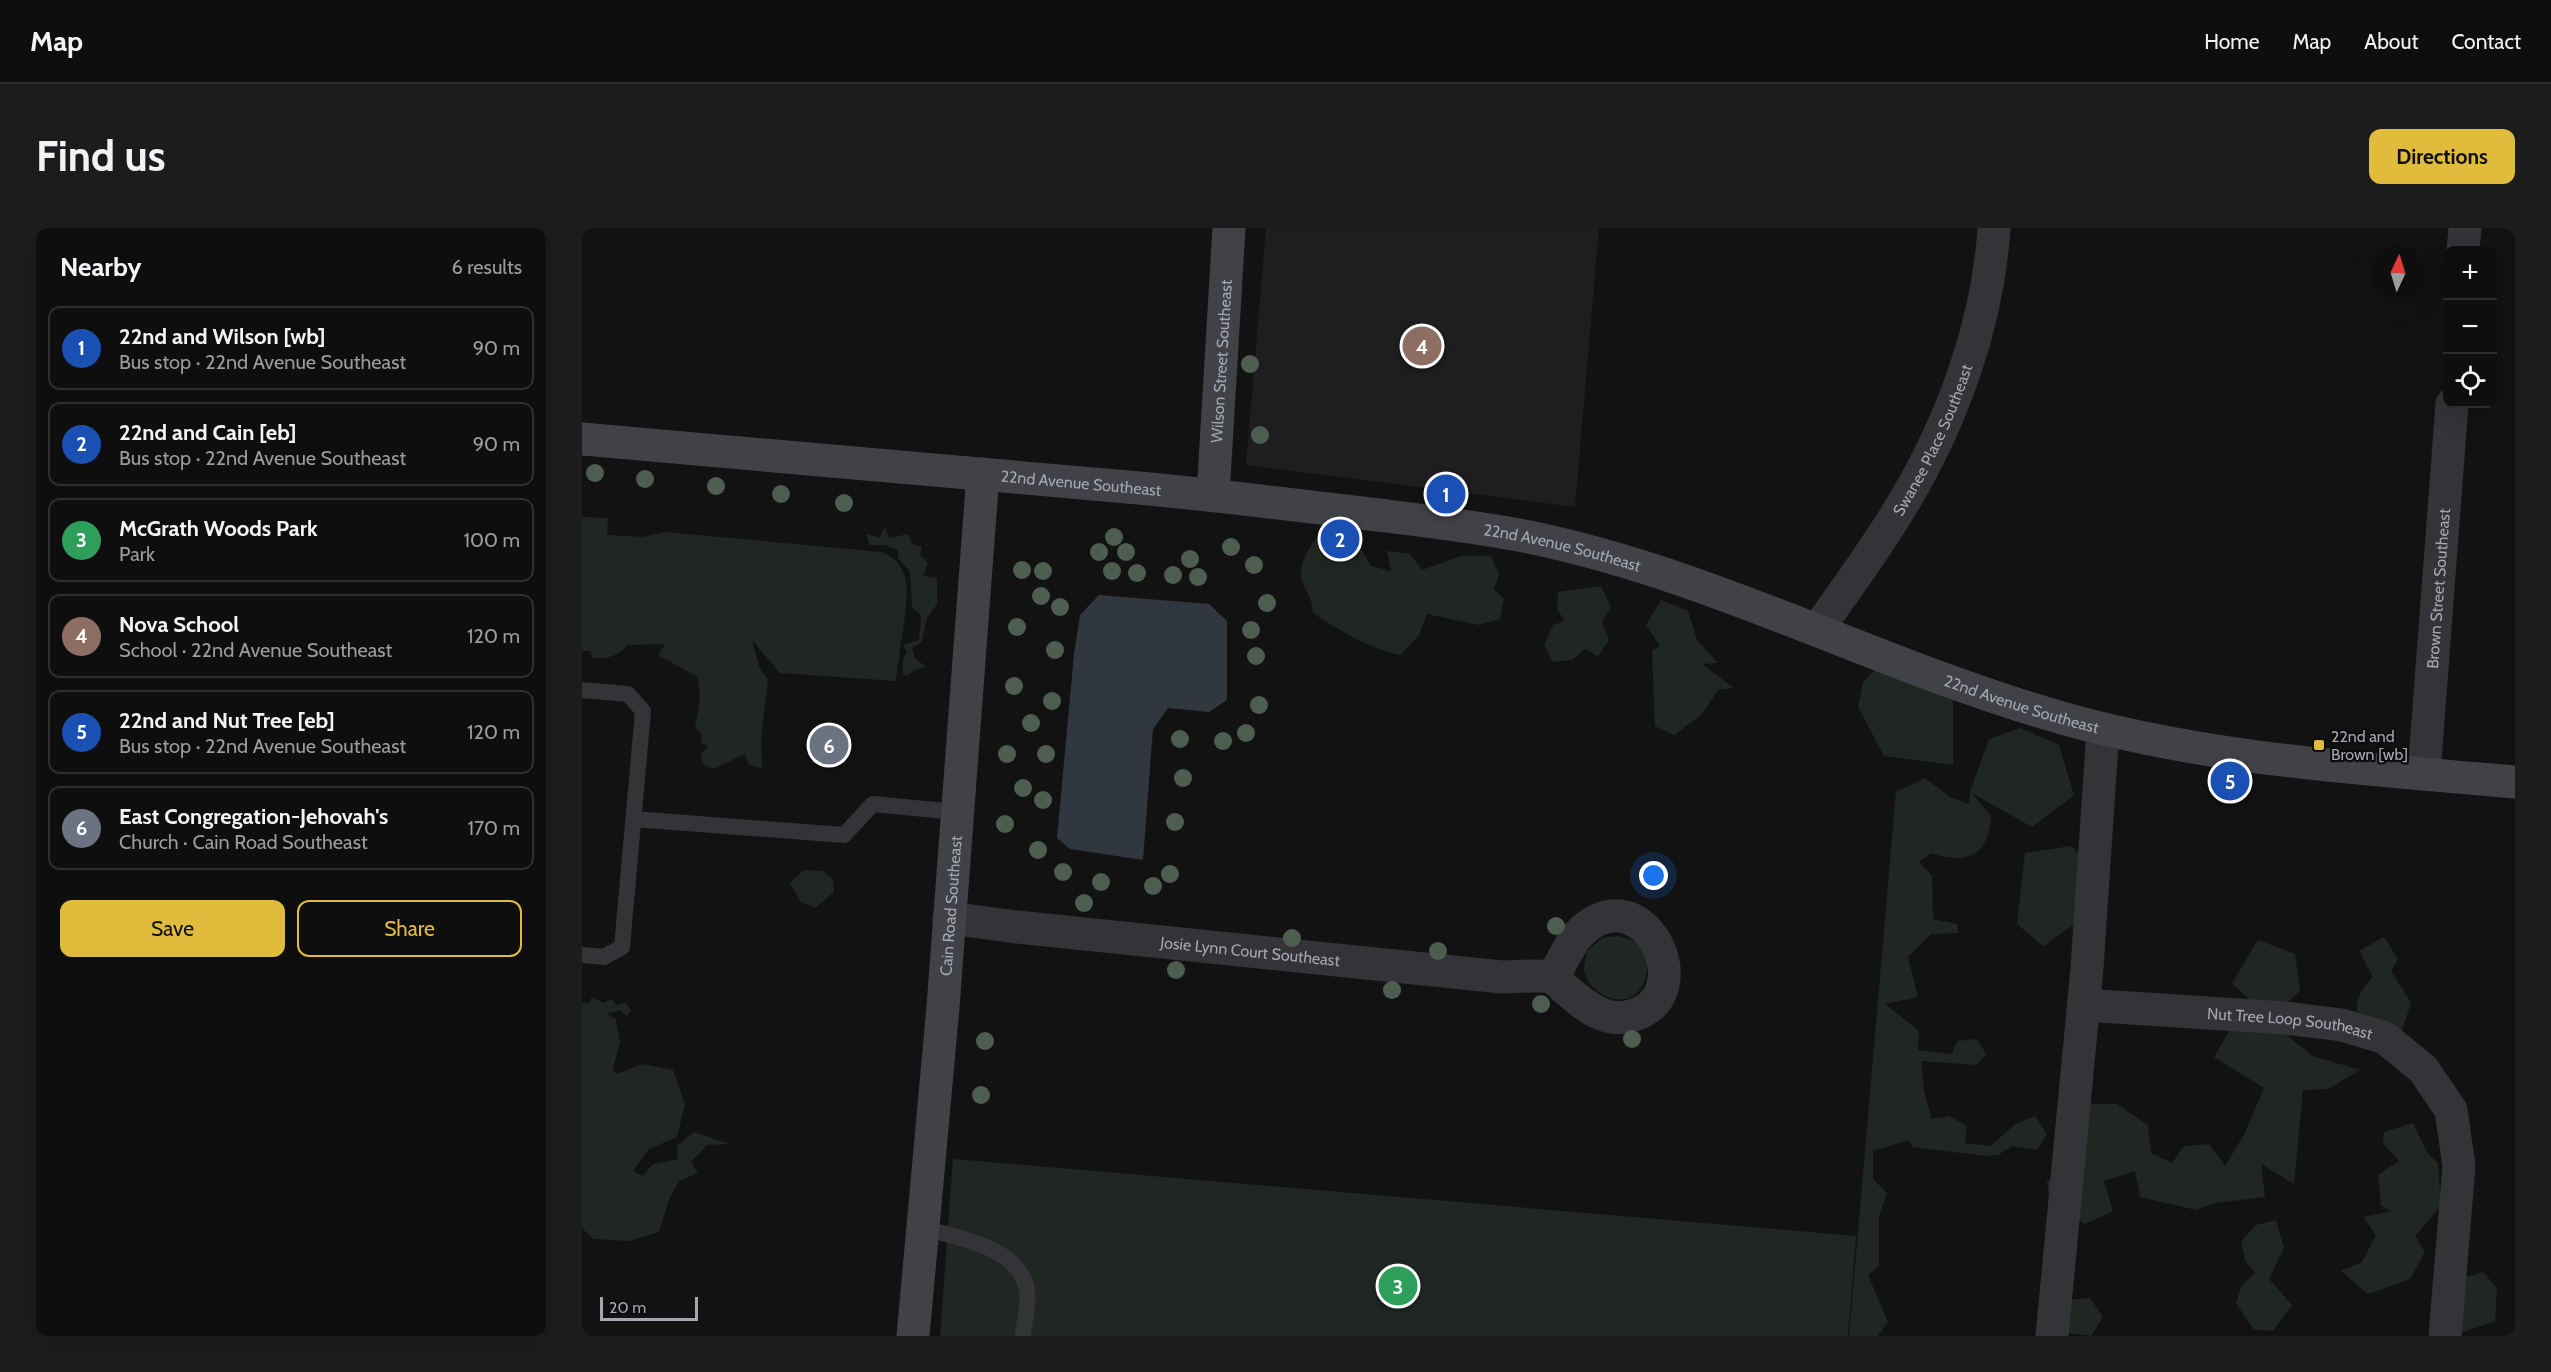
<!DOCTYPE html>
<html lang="en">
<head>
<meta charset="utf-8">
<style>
	:root { --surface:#0e0e0e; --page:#1c1c1c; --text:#f1f3f6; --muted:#9b9c9e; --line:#2e2e2e; --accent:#e1bb3c }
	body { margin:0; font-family:Cabin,sans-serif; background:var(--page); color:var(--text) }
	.controls { position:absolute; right:18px; top:18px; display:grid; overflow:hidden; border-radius:12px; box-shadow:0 6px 24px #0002 }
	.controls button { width:54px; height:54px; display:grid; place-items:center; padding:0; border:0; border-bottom:2px solid var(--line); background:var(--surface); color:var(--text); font:30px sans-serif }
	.compass { position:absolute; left:1789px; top:18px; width:54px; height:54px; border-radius:50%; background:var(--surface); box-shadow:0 6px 24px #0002; rotate:4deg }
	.scale { position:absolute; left:18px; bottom:15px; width:98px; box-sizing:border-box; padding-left:6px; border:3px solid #a4a7b2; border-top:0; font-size:16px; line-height:21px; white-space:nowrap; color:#a4a7b2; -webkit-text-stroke:4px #0d0d0e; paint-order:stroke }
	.you { position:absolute; left:1072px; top:648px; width:21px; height:21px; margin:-15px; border:4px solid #fff; border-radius:50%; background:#1a73e8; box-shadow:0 0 0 9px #1a73e833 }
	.badge { display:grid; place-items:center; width:39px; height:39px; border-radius:50%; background:var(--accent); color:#fff; font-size:20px; font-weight:700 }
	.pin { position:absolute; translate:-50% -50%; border:3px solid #fff; box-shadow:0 2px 6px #0006 }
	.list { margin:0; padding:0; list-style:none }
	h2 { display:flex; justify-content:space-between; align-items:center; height:78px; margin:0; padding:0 24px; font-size:26px }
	h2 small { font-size:20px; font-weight:400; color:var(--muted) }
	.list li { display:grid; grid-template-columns:39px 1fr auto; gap:18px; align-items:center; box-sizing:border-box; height:84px; margin:0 12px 12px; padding:0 12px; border:2px solid var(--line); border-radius:12px }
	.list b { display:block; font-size:22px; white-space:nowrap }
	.list p { margin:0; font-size:20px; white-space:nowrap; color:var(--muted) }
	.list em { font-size:20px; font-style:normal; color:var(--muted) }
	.actions { display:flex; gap:12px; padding:18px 24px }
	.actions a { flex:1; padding:14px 0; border:2px solid var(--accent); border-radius:12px; text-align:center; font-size:21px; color:var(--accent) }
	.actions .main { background:var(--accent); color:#111 }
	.icon { flex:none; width:33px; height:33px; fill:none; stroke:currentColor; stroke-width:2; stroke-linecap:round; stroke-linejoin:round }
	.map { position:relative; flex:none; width:1933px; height:1108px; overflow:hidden; border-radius:12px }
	header { display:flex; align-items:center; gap:36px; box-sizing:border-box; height:84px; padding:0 30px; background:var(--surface); border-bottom:2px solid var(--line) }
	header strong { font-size:28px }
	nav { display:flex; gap:33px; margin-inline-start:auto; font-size:21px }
	.intro { display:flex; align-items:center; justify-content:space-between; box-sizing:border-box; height:144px; padding:0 36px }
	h1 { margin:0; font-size:42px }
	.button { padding:15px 27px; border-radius:12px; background:var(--accent); color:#111; font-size:21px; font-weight:700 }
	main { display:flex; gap:36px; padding:0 36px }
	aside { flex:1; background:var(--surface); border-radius:12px; box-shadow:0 6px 24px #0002 }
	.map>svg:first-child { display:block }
</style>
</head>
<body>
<header>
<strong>Map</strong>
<nav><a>Home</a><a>Map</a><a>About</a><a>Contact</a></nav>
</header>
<div class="intro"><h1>Find us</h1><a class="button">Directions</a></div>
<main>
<aside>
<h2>Nearby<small>6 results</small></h2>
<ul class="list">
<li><span class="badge" style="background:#1a4fb4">1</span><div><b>22nd and Wilson [wb]</b><p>Bus stop · 22nd Avenue Southeast</p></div><em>90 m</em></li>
<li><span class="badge" style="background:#1a4fb4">2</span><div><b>22nd and Cain [eb]</b><p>Bus stop · 22nd Avenue Southeast</p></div><em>90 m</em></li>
<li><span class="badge" style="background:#2e9e5b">3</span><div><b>McGrath Woods Park</b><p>Park</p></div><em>100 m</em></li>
<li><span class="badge" style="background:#8d6e63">4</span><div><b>Nova School</b><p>School · 22nd Avenue Southeast</p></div><em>120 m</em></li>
<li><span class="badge" style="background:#1a4fb4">5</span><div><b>22nd and Nut Tree [eb]</b><p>Bus stop · 22nd Avenue Southeast</p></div><em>120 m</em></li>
<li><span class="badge" style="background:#6b7280">6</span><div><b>East Congregation-Jehovah's</b><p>Church · Cain Road Southeast</p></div><em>170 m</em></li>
</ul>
<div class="actions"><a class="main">Save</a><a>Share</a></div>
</aside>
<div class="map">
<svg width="1933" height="1108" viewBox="0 0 1933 1108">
	<rect width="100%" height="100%" fill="#121213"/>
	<!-- built -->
	<path fill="#1e1e20" d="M684 0H1017L993 279 664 237Z"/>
	<!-- green -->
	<path fill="#202722" d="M0 289 26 290 25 307 61 309 83 304 300 324C314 330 322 340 324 355 327 377 316 429 314 453L198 445 170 412 178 441 186 451 179 512 180 540 167 537 163 526 131 541 121 536 119 525 126 519 119 514 120 507 113 499 118 470 116 449 76 427 83 416 46 417C37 427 25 432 11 430L7 423H0Z
		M303 299 307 310 326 306 330 316 340 319 338 327 346 335 341 348 355 350V376L345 390 340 413 330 420 333 430 344 439 335 441 325 448 321 446V431L325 423 321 417 337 412 339 387 330 379 328 344 316 330V322L303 317H287L285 306 297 310Z
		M733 311 776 315 789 338 809 343 805 323 828 326 840 342 879 328H909L917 346 912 361 922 371 918 391 897 397 845 386 837 407 818 427C786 420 758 403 731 385 730 368 725 367 720 353 715 339 726 323 733 311Z
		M1019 358 1029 379 1020 394 1027 412 1016 428 1003 421 990 432 971 434 962 417 971 397 983 393 975 381 976 364Z
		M1079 372 1106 383 1115 412 1136 435 1120 436 1152 460 1136 462 1120 486 1092 507 1073 498 1070 423 1078 418 1064 397Z
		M1315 416 1371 471V537L1302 528 1276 479 1281 455Z
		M1438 500 1477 517 1492 567 1450 599 1390 565 1409 588C1407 628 1384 637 1349 625L1337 634 1350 648 1351 691 1375 696 1376 705 1349 706 1326 729 1336 769 1303 776 1337 803 1336 822 1370 826 1375 813 1395 811 1404 826 1395 837 1339 833 1342 863 1350 891 1367 888 1385 898 1383 915 1409 918 1433 896 1453 888 1465 906 1455 922 1430 918 1416 927 1404 928 1330 919 1327 912 1291 923V951L1305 965 1297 988V1038L1286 1047 1306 1094 1296 1108H1267L1314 564 1343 550 1368 569 1387 576 1388 564 1407 511Z
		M1489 618 1524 652 1497 693 1461 718 1435 696 1443 625Z
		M222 642 241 643 251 652 252 664 233 680 219 674 208 655Z
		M1036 708C1041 710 1048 711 1053 714 1070 724 1068 751 1056 764 1039 782 1005 764 1002 742 1002 736 1004 729 1005 723L1020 710Z
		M1802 709 1816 731 1809 743 1829 775 1820 802 1781 813C1774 783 1768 773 1791 749L1777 723Z
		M1676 712 1713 726 1718 763 1679 798 1697 801 1731 828 1778 842 1746 861 1721 862 1712 956 1679 936 1683 969 1633 975 1614 982 1558 969 1553 943 1522 953 1531 983 1503 996 1469 980 1465 953 1494 944 1504 876H1535L1566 897 1569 925 1590 935 1602 918 1627 916 1643 938 1663 905 1682 860 1632 829 1649 800 1677 781 1650 755Z
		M10 769 21 775 29 771 35 777 44 775 49 783 45 788 38 782 25 786 34 791 38 814 31 840 34 846 61 836 91 842 103 876 95 909 67 921 51 943 61 948 71 936 96 931 95 918 112 904 147 916 125 917 109 934 116 945 97 953 87 971 77 1004 47 1013 11 1011 0 1000V774L6 776Z
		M1831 895 1846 926 1856 935 1859 978 1833 1008 1843 1024 1828 1051 1786 1066 1759 1043 1780 1034 1794 1007 1781 989 1810 983 1799 978 1796 947 1817 933 1801 916 1802 904Z
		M371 931 1274 1008 1266 1108H358Z
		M1694 992 1702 1020 1687 1051 1710 1077 1691 1103 1671 1101 1654 1075 1660 1057 1673 1045 1663 1033 1659 1013 1674 997Z
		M1901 1044 1915 1060 1913 1093 1876 1106 1882 1050Z
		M1508 1070 1521 1089 1509 1108 1486 1105 1485 1072Z"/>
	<!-- water -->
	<path fill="#30373e" d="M517 367 627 376 645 393V472L627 484 586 480 571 501 561 632 488 621 475 610 492 426 498 387Z"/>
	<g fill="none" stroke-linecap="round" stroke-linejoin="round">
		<!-- lane -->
		<path stroke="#333338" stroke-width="16" d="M0 462 46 466 61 483 40 719 22 729 0 727
			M52 591 262 607 291 576 374 584
			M340 1000C374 1009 438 1019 445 1062 447 1076 442 1094 441 1108"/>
		<!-- street -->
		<g stroke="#333338" stroke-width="33">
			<path d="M1881 22 1883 0"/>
			<path id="s1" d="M1236 401C1265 359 1297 317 1323 272 1371 191 1406 95 1412 0"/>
			<path id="s2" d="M1842 546 1870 176"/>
			<path id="s3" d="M367 690 435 699 920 749C932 749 961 746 971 750 974 751 978 756 981 759 999 774 1019 794 1045 789 1125 773 1061 640 997 706 986 718 979 736 971 750"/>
			<path id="s4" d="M1502 777 1704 790 1760 797 1803 810 1841 841 1869 882 1877 938 1863 1108"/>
			<path d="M1470 1108 1505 740 1521 501"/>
		</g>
		<!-- secondary -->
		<g stroke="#414247" stroke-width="33">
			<path id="s5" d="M0 211C178 226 356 242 534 258 616 265 698 275 780 285 836 292 892 298 947 309 1127 346 1288 433 1463 485 1615 531 1775 540 1933 554"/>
			<path id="s6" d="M631 267 647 0"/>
			<path id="s7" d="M331 1108 361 779 401 246"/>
		</g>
	</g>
	<!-- trees -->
	<g fill="#4d5e50">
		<circle cx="668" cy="136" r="9"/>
		<circle cx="678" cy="207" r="9"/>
		<circle cx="13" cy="245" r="9"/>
		<circle cx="63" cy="251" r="9"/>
		<circle cx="134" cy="258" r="9"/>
		<circle cx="199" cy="266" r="9"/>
		<circle cx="262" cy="275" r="9"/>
		<circle cx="532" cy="309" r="9"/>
		<circle cx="649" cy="319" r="9"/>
		<circle cx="517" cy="324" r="9"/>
		<circle cx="544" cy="324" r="9"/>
		<circle cx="608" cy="331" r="9"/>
		<circle cx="672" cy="337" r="9"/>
		<circle cx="440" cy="342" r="9"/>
		<circle cx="461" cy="343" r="9"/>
		<circle cx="530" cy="343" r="9"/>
		<circle cx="555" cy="345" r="9"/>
		<circle cx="591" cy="347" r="9"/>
		<circle cx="616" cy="349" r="9"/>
		<circle cx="459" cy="368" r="9"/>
		<circle cx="685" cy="375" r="9"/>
		<circle cx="478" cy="379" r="9"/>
		<circle cx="435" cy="399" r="9"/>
		<circle cx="669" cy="402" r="9"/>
		<circle cx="473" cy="422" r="9"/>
		<circle cx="674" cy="428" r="9"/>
		<circle cx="432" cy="458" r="9"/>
		<circle cx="470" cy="473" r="9"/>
		<circle cx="677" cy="477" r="9"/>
		<circle cx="449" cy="495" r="9"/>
		<circle cx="664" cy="505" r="9"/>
		<circle cx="598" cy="511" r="9"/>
		<circle cx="641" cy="513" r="9"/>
		<circle cx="425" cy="526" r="9"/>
		<circle cx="464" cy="526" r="9"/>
		<circle cx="601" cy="550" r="9"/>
		<circle cx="441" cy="560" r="9"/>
		<circle cx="461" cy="572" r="9"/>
		<circle cx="593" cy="594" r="9"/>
		<circle cx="423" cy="596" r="9"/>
		<circle cx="456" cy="622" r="9"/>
		<circle cx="481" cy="644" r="9"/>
		<circle cx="588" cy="646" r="9"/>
		<circle cx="519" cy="654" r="9"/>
		<circle cx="571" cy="658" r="9"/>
		<circle cx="502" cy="675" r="9"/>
		<circle cx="974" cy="698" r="9"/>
		<circle cx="710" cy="710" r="9"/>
		<circle cx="856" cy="723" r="9"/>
		<circle cx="594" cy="742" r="9"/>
		<circle cx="810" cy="762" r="9"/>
		<circle cx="959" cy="776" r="9"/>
		<circle cx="1050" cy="811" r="9"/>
		<circle cx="403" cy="813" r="9"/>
		<circle cx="399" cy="867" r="9"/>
	</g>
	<!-- markers -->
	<rect fill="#e1bb3c" stroke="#0d0d0e" stroke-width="2" x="1731" y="511" width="12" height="12" rx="3"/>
	<g text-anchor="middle" stroke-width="4.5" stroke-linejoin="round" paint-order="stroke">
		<!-- street labels -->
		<g font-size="16" fill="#a4a7b2" stroke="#0d0d0e">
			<text dy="6" stroke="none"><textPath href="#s6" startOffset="134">Wilson Street Southeast</textPath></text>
			<text dy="6" stroke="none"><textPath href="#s1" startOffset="222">Swanee Place Southeast</textPath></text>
			<text dy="6" stroke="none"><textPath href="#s5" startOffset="501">22nd Avenue Southeast</textPath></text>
			<text dy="6" stroke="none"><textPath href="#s5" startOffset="987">22nd Avenue Southeast</textPath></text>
			<text dy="6" stroke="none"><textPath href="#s2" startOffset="186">Brown Street Southeast</textPath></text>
			<text dy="6" stroke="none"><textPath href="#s5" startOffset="1473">22nd Avenue Southeast</textPath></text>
			<text dy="6" stroke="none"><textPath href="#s7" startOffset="432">Cain Road Southeast</textPath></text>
			<text dy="6" stroke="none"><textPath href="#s3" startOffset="303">Josie Lynn Court Southeast</textPath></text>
			<text dy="6" stroke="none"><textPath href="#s4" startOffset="207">Nut Tree Loop Southeast</textPath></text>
		</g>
		<!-- poi labels -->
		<g font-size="16" fill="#a4a7b2" stroke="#0d0d0e" text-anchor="start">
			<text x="1749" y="514">22nd and<tspan x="1749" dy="18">Brown [wb]</tspan></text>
		</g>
	</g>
</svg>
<div class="controls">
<button>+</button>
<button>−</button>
<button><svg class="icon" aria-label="locate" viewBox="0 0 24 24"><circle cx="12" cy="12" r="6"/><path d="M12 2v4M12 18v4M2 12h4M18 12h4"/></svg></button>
</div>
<svg class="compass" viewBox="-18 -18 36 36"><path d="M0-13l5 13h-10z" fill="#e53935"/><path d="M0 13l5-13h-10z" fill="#9b9c9e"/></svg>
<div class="scale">20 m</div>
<div class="you"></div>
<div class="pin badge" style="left:864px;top:266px;background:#1a4fb4">1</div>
<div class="pin badge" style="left:758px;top:311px;background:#1a4fb4">2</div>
<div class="pin badge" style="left:816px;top:1058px;background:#2e9e5b">3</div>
<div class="pin badge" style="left:840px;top:118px;background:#8d6e63">4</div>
<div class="pin badge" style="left:1648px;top:553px;background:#1a4fb4">5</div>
<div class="pin badge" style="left:247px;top:517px;background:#6b7280">6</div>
</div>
</main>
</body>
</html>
